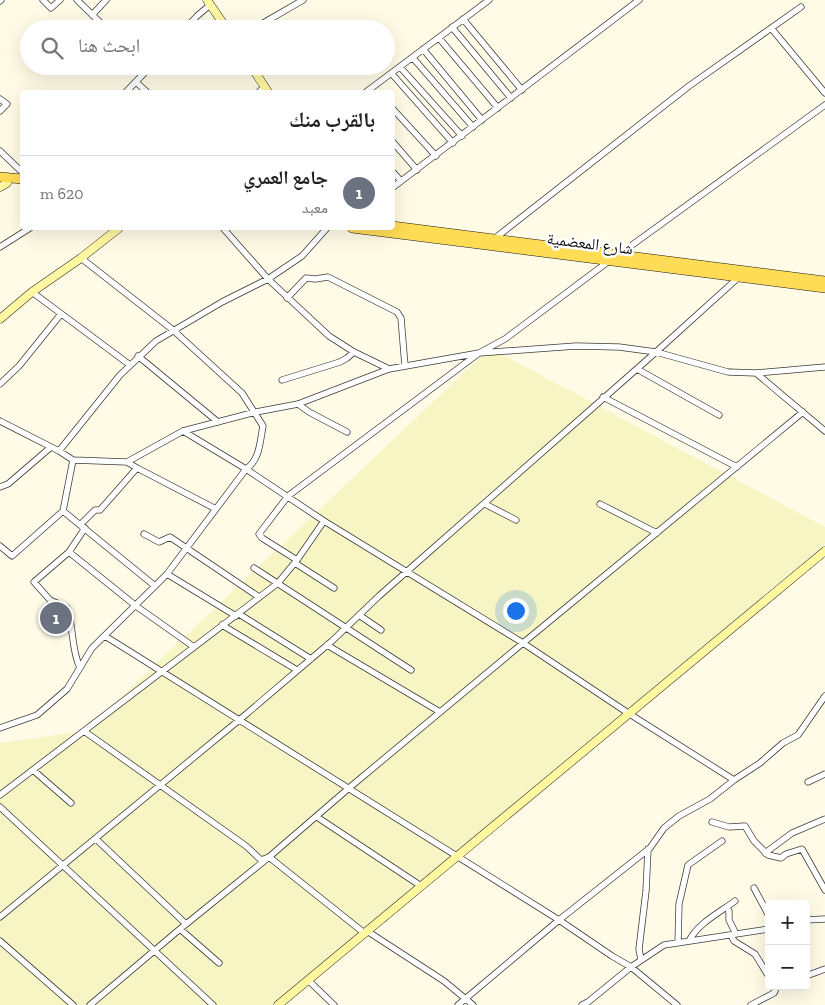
<!DOCTYPE html>
<html lang="ar">
<head>
<meta charset="utf-8">
<style>
	:root { --surface:#fff; --page:#f2f2f2; --text:#202124; --muted:#757577; --line:#e0e0e0; --accent:#c51618 }
	body { margin:0; font-family:"Zilla Slab","Noto Naskh Arabic",serif; background:var(--page); color:var(--text); direction:rtl }
	.controls { position:absolute; right:15px; bottom:15px; display:grid; overflow:hidden; border-radius:5px; box-shadow:0 5px 20px #0002 }
	.controls button { width:45px; height:45px; display:grid; place-items:center; padding:0; border:0; border-bottom:1px solid var(--line); background:var(--surface); color:var(--text); font:25px sans-serif }
	.you { position:absolute; left:515px; top:610px; width:18px; height:18px; margin:-12px; border:4px solid #fff; border-radius:50%; background:#1a73e8; box-shadow:0 0 0 8px #1a73e833 }
	.badge { display:grid; place-items:center; width:32px; height:32px; border-radius:50%; background:var(--accent); color:#fff; font-size:16px; font-weight:700 }
	.pin { position:absolute; translate:-50% -50%; border:2px solid #fff; box-shadow:0 1px 5px #0006 }
	.list { margin:0; padding:0; list-style:none }
	h2 { display:flex; justify-content:space-between; align-items:center; height:65px; margin:0; padding:0 20px; font-size:21px }
	h2 small { font-size:16px; font-weight:400; color:var(--muted) }
	.list li { display:grid; grid-template-columns:32px 1fr auto; gap:15px; align-items:center; box-sizing:border-box; height:75px; padding:0 20px; border-top:1px solid var(--line) }
	.list b { display:block; font-size:19px; white-space:nowrap }
	.list p { margin:0; font-size:16px; white-space:nowrap; color:var(--muted) }
	.list em { font-size:16px; font-style:normal; color:var(--muted) }
	.icon { flex:none; width:28px; height:28px; fill:none; stroke:currentColor; stroke-width:2; stroke-linecap:round; stroke-linejoin:round }
	.map { position:relative; flex:none; width:825px; height:1005px; overflow:hidden; direction:ltr }
	.search { position:absolute; background:var(--surface); box-shadow:0 5px 20px #0002; left:20px; top:20px; width:375px; height:55px; display:flex; align-items:center; gap:12px; box-sizing:border-box; padding:0 18px; border-radius:28px; color:var(--muted); font-size:19px }
	.panel { position:absolute; background:var(--surface); box-shadow:0 5px 20px #0002; left:20px; top:90px; width:375px; height:140px; border-radius:5px; direction:rtl }
	.map>svg:first-child { display:block }
</style>
</head>
<body>
<div class="map">
<svg width="825" height="1005" viewBox="0 0 825 1005">
	<rect width="100%" height="100%" fill="#fffbe6"/>
	<!-- farmland -->
	<path fill="#f7f5c3" d="M490 348 825 527V544L274 1005H0V743L85 731Z"/>
	<g fill="none" stroke-linecap="round" stroke-linejoin="round">
		<!-- street casing -->
		<g stroke="#3c3c3c" stroke-width="7">
			<path id="street" d="M43 0 51 8 60 0
				M77 0 107 29
				M0 1 1 0
				M92 15 106 0
				M463 19 522 90
				M452 27 511 98
				M771 28 825 93
				M185 29 197 16 210 5
				M253 29 303 0
				M439 38 498 108
				M423 49 482 120
				M413 58 473 127
				M400 67 462 136
				M392 74 453 143
				M136 82 147 92
				M126 92 151 66
				M259 92 264 87
				M366 92 489 0
				M0 99 7 104 0 111
				M392 108 436 156
				M392 141 417 170
				M0 151 22 172
				M392 171 401 181
				M392 188 639 0
				M223 228 268 279 329 336 354 352 389 369
				M494 239 689 86 801 7
				M0 247 30 228
				M628 248 825 105
				M81 258 173 330 242 393 263 426C260 441 260 460 246 469L167 574 155 586
				M32 292 130 365
				M287 298 306 278 315 279 328 277 397 312 401 318 405 366
				M138 356 218 422
				M637 369 719 415
				M756 373 825 431
				M282 380 340 362 347 358 354 352
				M0 384 19 366 61 314
				M603 397 737 467
				M298 404 309 412 347 432
				M0 421 59 451 73 460 63 511 155 586 92 648 67 689 37 715 0 728
				M183 431 246 469 324 521 523 643 628 713 734 780
				M59 451 120 375 156 341 222 302 268 279 302 256 327 228
				M73 460 127 462 183 431 256 412 298 404 389 369 479 353 576 346 619 347 656 352 728 372 756 373 825 367
				M127 462 137 468 216 509
				M0 487 8 484 51 447
				M485 504 516 520
				M600 504 657 533
				M80 525 95 510H100L137 468
				M144 534 159 542 170 537 259 597
				M0 546 12 556 63 511
				M69 552 136 606 194 647
				M297 560 262 538 259 534 288 496 479 353 505 339 609 261
				M295 563 334 588
				M254 568 411 670
				M167 574 236 616
				M239 614 311 659
				M359 615 381 630
				M222 625 297 670
				M105 636 559 920 612 956 631 967 677 1005
				M327 645 440 712
				M80 668C71 649 74 628 67 608L50 600 34 582 69 552 85 528
				M84 731 246 846 261 860 269 857 363 932 367 931 444 981 473 1005
				M33 770 71 803
				M808 782 825 774
				M0 795 278 583 297 560 324 521
				M0 807 213 1005
				M317 817 421 886
				M712 822 729 827 745 826 754 841 768 855 781 858 786 854 802 849 825 890
				M96 839 186 924
				M765 853 792 833 825 819
				M754 888 769 916
				M727 908 729 911V920L736 934
				M0 917 244 716 332 641 379 596 656 352 739 277
				M806 920 825 919
				M180 929 219 963
				M731 935 734 941 755 954 769 977
				M0 941 73 1005
				M689 941C698 923 719 913 735 901
				M678 943 679 904 688 865 722 841
				M641 960 639 949 646 891 648 849
				M806 976 825 969
				M308 980 334 1005
				M90 1005 180 929 269 857 349 788 523 643 803 412
				M458 1005 559 920 650 848 664 828 679 816 710 799 734 780 760 763 783 743 798 735 825 696
				M582 1005 588 1002 631 967 664 945 769 929
				M751 1005 774 993 777 986"/>
		</g>
		<!-- secondary casing -->
		<g stroke="#2b2b2b" stroke-width="9">
			<path id="secondary" d="M207 0 227 29
				M251 66 268 92
				M0 187 7 183
				M0 319 32 292 81 258 119 228
				M278 1005 825 551"/>
		</g>
		<!-- primary casing -->
		<g stroke="#1a1a1a" stroke-width="10">
			<path id="primary" d="M0 177 22 179
				M392 226 825 281
				M352 228 825 288"/>
		</g>
		<!-- street -->
		<use href="#street" stroke="#fff" stroke-width="5.5"/>
		<!-- secondary -->
		<use href="#secondary" stroke="#fff8a1" stroke-width="8"/>
		<!-- primary -->
		<use href="#primary" stroke="#ffdc56" stroke-width="9"/>
	</g>
	<g text-anchor="middle" stroke-width="5" stroke-linejoin="round" paint-order="stroke">
		<!-- street labels -->
		<g font-size="16" fill="#090909" stroke="#fff">
			<text transform="translate(590 243) rotate(7)" y="6">شارع المعضمية</text>
		</g>
	</g>
</svg>
<div class="controls">
<button>+</button>
<button>−</button>
</div>
<div class="you"></div>
<div class="pin badge" style="left:56px;top:618px;background:#6b7280">1</div>
<div class="search"><svg class="icon" aria-label="search" viewBox="0 0 24 24"><circle cx="10" cy="10" r="6"/><path d="M15 15l6 6"/></svg>ابحث هنا</div>
<section class="panel">
<h2>بالقرب منك<small></small></h2>
<ul class="list">
<li><span class="badge" style="background:#6b7280">1</span><div><b>جامع العمري</b><p>معبد</p></div><em>620 m</em></li>
</ul>
</section>
</div>
</body>
</html>
